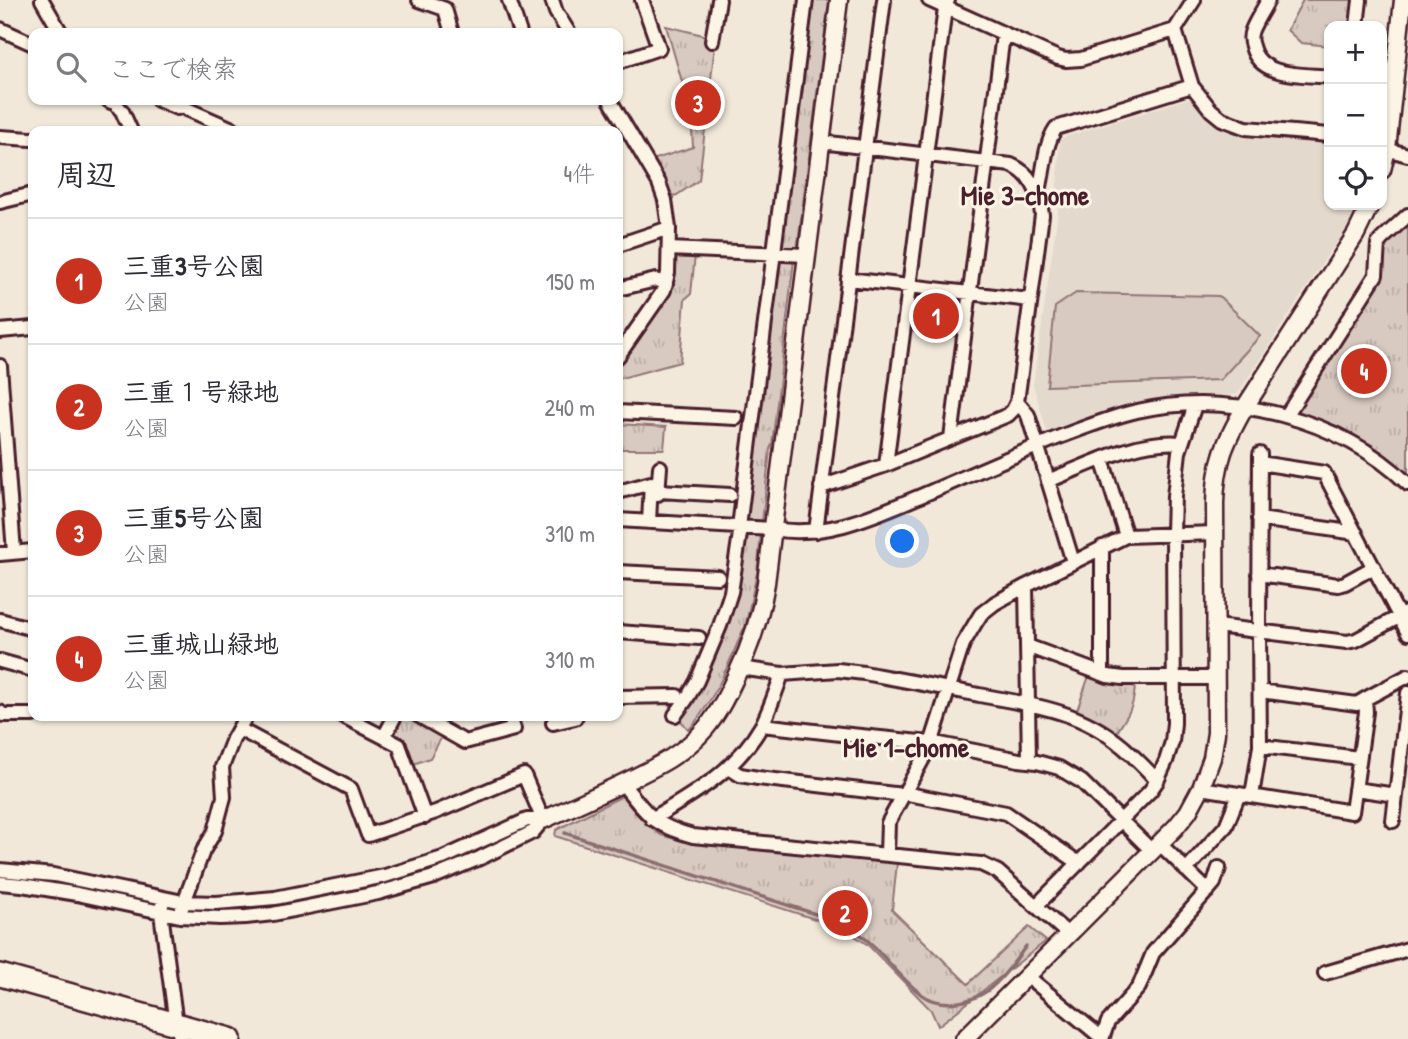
<!DOCTYPE html>
<html lang="ja">
<head>
<meta charset="utf-8">
<style>
	:root { --surface:#fff; --page:#f2f2f3; --text:#2b2b33; --muted:#7c7c81; --line:#e1e1e2; --accent:#c8321e }
	body { margin:0; font-family:"Patrick Hand","Klee One",sans-serif; background:var(--page); color:var(--text) }
	.controls { position:absolute; right:21px; top:21px; display:grid; overflow:hidden; border-radius:14px; box-shadow:0 2px 5px #0004 }
	.controls button { width:63px; height:63px; display:grid; place-items:center; padding:0; border:0; border-bottom:2px solid var(--line); background:var(--surface); color:var(--text); font:35px sans-serif }
	.you { position:absolute; left:903px; top:542px; width:24px; height:24px; margin:-18px; border:5px solid #fff; border-radius:50%; background:#1a73e8; box-shadow:0 0 0 10px #1a73e833 }
	.badge { display:grid; place-items:center; width:46px; height:46px; border-radius:50%; background:var(--accent); color:#fff; font-size:23px; font-weight:700 }
	.pin { position:absolute; translate:-50% -50%; border:4px solid #fff; box-shadow:0 2px 7px #0006 }
	.list { margin:0; padding:0; list-style:none }
	h2 { display:flex; justify-content:space-between; align-items:center; height:91px; margin:0; padding:0 28px; font-size:30px }
	h2 small { font-size:23px; font-weight:400; color:var(--muted) }
	.list li { display:grid; grid-template-columns:46px 1fr auto; gap:21px; align-items:center; box-sizing:border-box; height:126px; padding:0 28px; border-top:2px solid var(--line) }
	.list b { display:block; font-size:26px; white-space:nowrap }
	.list p { margin:0; font-size:23px; white-space:nowrap; color:var(--muted) }
	.list em { font-size:23px; font-style:normal; color:var(--muted) }
	.icon { flex:none; width:38px; height:38px; fill:none; stroke:currentColor; stroke-width:2; stroke-linecap:round; stroke-linejoin:round }
	.map { position:relative; flex:none; width:1408px; height:1039px; overflow:hidden }
	.search { position:absolute; background:var(--surface); box-shadow:0 2px 5px #0004; left:28px; top:28px; width:595px; height:77px; display:flex; align-items:center; gap:18px; box-sizing:border-box; padding:0 24px; border-radius:14px; color:var(--muted); font-size:26px }
	.panel { position:absolute; background:var(--surface); box-shadow:0 2px 5px #0004; left:28px; top:126px; width:595px; height:595px; border-radius:14px }
	.map>svg:first-child { display:block }
</style>
</head>
<body>
<div class="map">
<svg width="1408" height="1039" viewBox="0 0 1408 1039">
	<defs>
		<pattern id="grass-tufts" width="24" height="20" patternUnits="userSpaceOnUse" patternTransform="scale(1.75)"><rect width="24" height="20" fill="#d8cac0"/><path d="M3 7l-1-3M5 7V3M7 7l1-3M15 17l-1-3M17 17v-4M19 17l1-3" fill="none" stroke="#bbada5"/></pattern>
	</defs>
	<rect width="100%" height="100%" fill="#f1e8da"/>
	<filter id="ink" filterUnits="userSpaceOnUse"><feTurbulence type="fractalNoise" baseFrequency=".0143" numOctaves="2"/><feDisplacementMap in="SourceGraphic" scale="14" xChannelSelector="R" yChannelSelector="G"/><feConvolveMatrix kernelMatrix="1 2 1 2 8 2 1 2 1" color-interpolation-filters="sRGB"/></filter>
	<g filter="url(#ink)">
		<!-- built -->
		<path fill="#e4d9cd" d="M1190 98 1210 119 1240 133 1329 142V205H1359L1355 217 1329 253 1237 395 1183 396 1131 402 1047 431 1033 385 1059 205 1057 185 1060 140 1064 137Z"/>
		<!-- grass -->
		<path fill="url(#grass-tufts)" stroke="#917476" stroke-width="2" d="M812 0H829L797 250H784L781 246Z
			M1303 0H1356L1353 26H1329V46L1301 43 1287 30Z
			M666 26 707 36 715 45 699 180 677 195 669 197 652 160 693 147 691 113Z
			M1408 220V475C1388 456 1364 439 1339 427 1326 421 1311 417 1297 412L1296 408 1379 278 1382 246Z
			M678 254 695 255 691 294 685 299 680 362 618 379V363L628 346 649 320 673 256Z
			M783 259 794 260 772 445 770 449 762 523H749L746 520 779 263Z
			M916 292 962 297 964 301 960 337 907 331 911 296Z
			M618 424 666 427 664 449H618Z
			M748 533 761 534 757 573 745 628 743 630C728 667 714 700 689 730L679 719 685 710 744 537Z
			M1090 673 1135 682C1135 707 1128 715 1115 735L1076 713Z
			M401 716H410L444 733 430 758 411 765 391 735Z
			M622 796 647 824 661 835 693 844 790 852 897 863 892 910 968 984 1029 927 1046 941 938 1026 931 1010 868 945 843 928 555 836 556 830Z"/>
		<!-- pitch -->
		<path fill="#d8cac0" stroke="#917476" stroke-width="2" d="M1076 293 1219 296 1260 336 1220 380 1047 386 1055 307Z"/>
		<g fill="none" stroke-linecap="round" stroke-linejoin="round">
			<!-- stream -->
			<path stroke="#8b6d6f" stroke-width="3.5" d="M565 833 840 922C877 940 890 970 921 994 939 1008 968 1004 987 991 1002 980 1015 961 1026 946
				M491 843 527 827
				M21 879 76 886
				M186 909 222 910 254 908 379 885 429 872 471 852"/>
			<!-- street casing -->
			<g stroke="#4a1f2b" stroke-width="18">
				<path id="street" d="M42 0 61 33
					M419 0 445 9 452 33
					M509 0 520 33
					M552 0 556 12 569 33
					M929 0 1058 58 1066 60 1081 59 1175 30 1194 0
					M1268 0C1263 10 1256 20 1252 30 1250 35 1250 41 1252 46 1259 78 1303 74 1329 77
					M1357 26 1360 0
					M0 29 33 44
					M1175 30 1192 86 1211 110 1222 119 1246 128 1329 135
					M712 41 719 0
					M618 62 659 48 642 0
					M108 100 111 102 113 101 122 111 131 131
					M158 100 177 108 180 106 237 131
					M610 100 659 183 665 200 669 228 668 273 664 290 618 356
					M0 137 31 139
					M1382 148 1408 155
					M1038 194C1045 172 1043 147 1056 128L1192 86
					M0 202 33 194
					M618 245 669 228
					M669 249 807 255
					M848 279 1030 300
					M618 289 656 280 666 284
					M0 331 33 328
					M0 366 14 552
					M1017 402 1028 415 1073 562
					M618 412 736 418
					M1286 416 1376 275 1378 244 1382 239 1408 215
					M951 438 1003 35
					M1102 459 1126 536
					M1260 463 1324 473 1408 633
					M886 465 945 8 948 0
					M1048 481C1089 465 1135 439 1181 443
					M821 487 886 465 1008 415 1013 410 1017 402 1042 215C1040 193 1032 174 1011 165L821 142
					M659 491 730 495
					M618 492 651 483 649 522
					M658 494 660 467
					M1259 519 1356 533
					M618 520 773 529C830 539 879 513 930 492 974 473 1017 454 1062 436 1086 427 1111 417 1137 411 1229 390 1340 418 1408 484
					M739 527 806 0
					M816 531 884 0
					M1102 547V674
					M0 554 33 551
					M618 572 718 577
					M1259 574 1338 585 1345 583 1374 567
					M1026 586 1029 761
					M0 620 33 629
					M1216 626 1347 642 1356 640 1408 612
					M618 632 699 638
					M1027 646 1108 676 1123 678H1217
					M0 661 33 670
					M740 668 782 674 838 670 864 673C902 680 941 687 979 695 1038 706 1086 711 1131 754 1140 763 1149 771 1157 781
					M1260 691 1357 704 1365 699
					M618 697 677 696
					M0 712 3 715H33
					M675 715 686 700 697 681 720 626 731 592 741 527
					M343 716 399 745 425 817
					M419 716 465 742 514 729 511 720
					M553 723 575 718 576 716
					M762 725 841 734 940 744 1019 760 1037 762 1059 768 1082 782 1152 851
					M239 729 351 789 368 835 436 812 524 775 543 820
					M384 737 395 716
					M1260 746 1359 758
					M729 768 740 775 758 778 903 795
					M622 783C648 815 652 825 693 836L981 864 998 872 1036 906 1150 791 1157 781 1166 761 1172 742 1174 723 1173 533 1174 496 1179 452 1195 405
					M1201 788 1352 812 1366 712 1365 699 1408 676
					M1355 789 1396 795
					M903 793 1006 813 1079 863
					M1252 796 1260 746 1259 632 1260 454
					M652 819C696 792 735 772 762 725 770 709 776 691 782 674
					M1393 821 1408 693
					M1160 844 1208 891
					M887 854 888 823 931 744 963 644 976 622 981 614 995 603 1026 586 1126 536 1215 533
					M0 870 54 875 183 902 216 903 241 901 275 898 385 876 443 858 527 820H543
					M1186 870 1226 826 1239 794
					M0 883 22 885 77 894 180 916 220 918 246 917 273 914 378 893 434 877 480 858 533 832 543 820
					M162 905 161 913 176 1024 181 1039
					M1036 906 1068 934
					M182 908 203 851 215 831 224 797 222 767 233 739 246 716
					M1325 973 1408 949
					M1027 976 1102 1038
					M1102 1039 1108 1022 1139 987 1153 953 1214 883 1219 868"/>
			</g>
			<!-- secondary casing -->
			<g stroke="#4a1f2b" stroke-width="21">
				<path id="secondary" d="M1382 170 1387 149 1403 0
					M543 820C570 808 598 795 625 782 654 768 684 754 705 729 719 713 728 693 737 674 751 645 761 614 766 583L839 0
					M964 1039 1175 828 1188 812 1201 788 1212 758 1216 733 1215 503C1216 462 1225 442 1245 407L1356 234 1370 205"/>
			</g>
			<!-- highway casing -->
			<g stroke="#4a1f2b" stroke-width="26">
				<path id="highway" d="M0 975 230 1039"/>
			</g>
			<!-- street -->
			<use href="#street" stroke="#fcf5e5" stroke-width="12"/>
			<!-- secondary -->
			<use href="#secondary" stroke="#fcf5e5" stroke-width="16"/>
			<!-- highway -->
			<use href="#highway" stroke="#fcf5e5" stroke-width="21"/>
		</g>
	</g>
	<g text-anchor="middle" stroke-width="6" stroke-linejoin="round" paint-order="stroke">
		<!-- neighbourhood labels -->
		<g font-size="28" font-weight="bold" fill="#4a1f2b" stroke="#fcf5e5">
			<text x="1025" y="205">Mie 3-chome</text>
			<text x="906" y="757">Mie 1-chome</text>
		</g>
	</g>
</svg>
<div class="controls">
<button>+</button>
<button>−</button>
<button><svg class="icon" aria-label="locate" viewBox="0 0 24 24"><circle cx="12" cy="12" r="6"/><path d="M12 2v4M12 18v4M2 12h4M18 12h4"/></svg></button>
</div>
<div class="you"></div>
<div class="pin badge" style="left:936px;top:316px">1</div>
<div class="pin badge" style="left:845px;top:913px">2</div>
<div class="pin badge" style="left:698px;top:103px">3</div>
<div class="pin badge" style="left:1364px;top:371px">4</div>
<div class="search"><svg class="icon" aria-label="search" viewBox="0 0 24 24"><circle cx="10" cy="10" r="6"/><path d="M15 15l6 6"/></svg>ここで検索</div>
<section class="panel">
<h2>周辺<small>4件</small></h2>
<ul class="list">
<li><span class="badge">1</span><div><b>三重3号公園</b><p>公園</p></div><em>150 m</em></li>
<li><span class="badge">2</span><div><b>三重１号緑地</b><p>公園</p></div><em>240 m</em></li>
<li><span class="badge">3</span><div><b>三重5号公園</b><p>公園</p></div><em>310 m</em></li>
<li><span class="badge">4</span><div><b>三重城山緑地</b><p>公園</p></div><em>310 m</em></li>
</ul>
</section>
</div>
</body>
</html>
